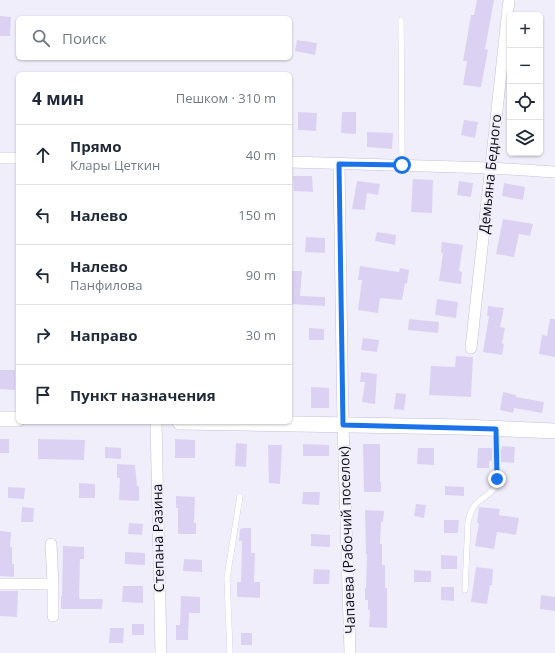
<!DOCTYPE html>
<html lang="ru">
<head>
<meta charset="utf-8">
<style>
	:root { --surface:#fff; --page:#f2f2f3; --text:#1f2937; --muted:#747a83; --line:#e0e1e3 }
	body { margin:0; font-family:"Open Sans",sans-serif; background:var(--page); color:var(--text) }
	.controls { position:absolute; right:12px; top:12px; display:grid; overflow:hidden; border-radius:6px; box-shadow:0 1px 3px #0004 }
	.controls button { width:36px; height:36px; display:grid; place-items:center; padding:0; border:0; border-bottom:1px solid var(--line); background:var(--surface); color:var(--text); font:20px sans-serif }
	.stop { position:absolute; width:12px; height:12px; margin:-9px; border:3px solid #1a73e8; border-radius:50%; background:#fff }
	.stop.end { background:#1a73e8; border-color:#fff; box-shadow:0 1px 4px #0008 }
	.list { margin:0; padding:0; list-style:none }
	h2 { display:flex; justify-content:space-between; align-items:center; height:52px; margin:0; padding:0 16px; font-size:17px }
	h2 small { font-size:13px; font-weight:400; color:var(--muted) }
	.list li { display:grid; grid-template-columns:26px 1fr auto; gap:12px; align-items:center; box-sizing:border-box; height:60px; padding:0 16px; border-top:1px solid var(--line) }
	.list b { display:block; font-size:15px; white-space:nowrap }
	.list p { margin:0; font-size:13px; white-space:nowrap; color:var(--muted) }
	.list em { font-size:13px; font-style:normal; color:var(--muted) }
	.icon { flex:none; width:22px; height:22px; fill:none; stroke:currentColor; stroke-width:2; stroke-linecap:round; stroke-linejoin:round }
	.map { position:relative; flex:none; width:555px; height:653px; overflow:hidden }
	.search { position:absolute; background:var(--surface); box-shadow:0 1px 3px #0004; left:16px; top:16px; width:276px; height:44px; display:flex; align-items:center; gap:10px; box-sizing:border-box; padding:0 14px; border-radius:6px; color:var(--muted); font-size:15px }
	.panel { position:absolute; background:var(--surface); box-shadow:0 1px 3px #0004; left:16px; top:72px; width:276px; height:352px; border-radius:6px }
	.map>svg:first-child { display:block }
</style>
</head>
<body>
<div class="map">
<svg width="555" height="653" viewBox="0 0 555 653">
	<rect width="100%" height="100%" fill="#f1eefb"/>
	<!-- building -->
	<path fill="#dbd2f3" d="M477 0H494L485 49 488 50 481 87 463 85 467 61H463L471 15H474Z
		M0 16 11 17 10 36H0Z
		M297 40 317 43 315 55 295 51Z
		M298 112 317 113 316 131 298 130Z
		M342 112H356V134L341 133Z
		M464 120 478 122 475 138 461 135Z
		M367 132 393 133 392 149 367 147Z
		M293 176H312L313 192 294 191Z
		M413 179 433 180 432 213 411 212Z
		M357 181 380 184 378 195 367 193 365 210 352 209Z
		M459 181 473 183 471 197 457 195Z
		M504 183 525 187 523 200 502 196Z
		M503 219 533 224 530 236 519 234 514 257 496 254Z
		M377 232 396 235 395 245 375 241Z
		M306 237 325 238V253L305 252Z
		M442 242 463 245 459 271 462 272 461 284 439 281 443 253H441Z
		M360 266 399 272 400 268 409 270 407 284 405 283 402 300 380 298 378 313 358 310 362 280H358Z
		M290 271H302L300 296 325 297V306L290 304Z
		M437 299 458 302 456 318 435 315Z
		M488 306 504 308 500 327 505 328 502 343 504 344 502 355 483 352 489 316H487Z
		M409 319 439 322 438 333 408 330Z
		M550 319H555V357L539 354 542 335 547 336Z
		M309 328 324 329V340H309Z
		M363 338 379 340 377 352 361 350Z
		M456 356 473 357 471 397 429 395 431 366 455 367Z
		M0 370H15V390L0 389Z
		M361 372 377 374 375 404 362 402 365 382H360Z
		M311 387 329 388V408H311Z
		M503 392 516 395V397L544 402 542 413 514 408 513 413 500 410Z
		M396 393 406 394 404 410 394 409Z
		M0 439H9V453H0Z
		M38 439 85 440 84 460 38 459Z
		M175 439 195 440V458H175Z
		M236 443 247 444 246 467 235 466Z
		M303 444 329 445V456H303Z
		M363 444H380V482H381V492H364Z
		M268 445H282L280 484 269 483Z
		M502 446 515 447 514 463 501 462V449H502Z
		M105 447 121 448V459L105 458Z
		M418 448H434V465L417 464Z
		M478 448H492V461H489V468H477Z
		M117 464 135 465 137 486H139V501L119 500 120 478H117Z
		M79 483 95 484V498H79Z
		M445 486 464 487V496L445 495Z
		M8 487 25 488 24 499 8 498Z
		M303 492H320L319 505 302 504Z
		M176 496 195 497 194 523H196V534H178V508H176Z
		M416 504 426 505 424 518 414 516Z
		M22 507 34 508 33 522H21Z
		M479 507 500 509 499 515 519 518 516 535 497 532 494 549 475 546 479 523H477Z
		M365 510 384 511 383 522H381L380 544H382V565H385V588H387V628L369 627 370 610H368V600H365V588H366L367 554H366Z
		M444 520H459L458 533H444Z
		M129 523 143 524 142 535 128 534Z
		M243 528H251V553H255L254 582H260V598L237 597V582H241L242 541H239L240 529Z
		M0 531 11 532 10 547H12V564H14V577L0 576Z
		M311 534 330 535V547L311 546Z
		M63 546 84 547V559H80L79 597 80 599H103L102 609H61V596H62Z
		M125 552 145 553V565L125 564Z
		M441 555 457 556V569H441Z
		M184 559 202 560V572L183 571Z
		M476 567 493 569 492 585H490L487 604 471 602Z
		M314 569 330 570 329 584H313Z
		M414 570 431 571V582H414Z
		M123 586H143V603L122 602Z
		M441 587H454V601L441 600Z
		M0 591H18L17 617 0 616Z
		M541 595 555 597V611L540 609Z
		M181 596 200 597V613H189L188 640H176V625H180Z
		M132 624H144V635H132Z
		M110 628H124L123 643H109Z
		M241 633H252V645H241Z"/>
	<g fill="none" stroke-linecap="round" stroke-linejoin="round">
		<!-- lane casing -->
		<g stroke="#c6bedc" stroke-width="6">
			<path id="lane" d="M401 20 402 165
				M465 590 468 522C473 497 486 501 497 485L496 430
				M230 653 227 578 240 496"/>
		</g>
		<!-- street casing -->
		<g stroke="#c6bedc" stroke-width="12">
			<path id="street" d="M0 158H18
				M290 162 491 168 555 172
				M339 164 343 425 350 653
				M471 348 509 0
				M156 422 161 653
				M0 584H53L51 544
				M53 584V616"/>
		</g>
		<!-- secondary casing -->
		<g stroke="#c6bedc" stroke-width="16">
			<path id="secondary" d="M0 419H18
				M180 422 463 427 555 431"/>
		</g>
		<!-- lane -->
		<use href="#lane" stroke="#fff" stroke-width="5.5"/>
		<!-- street -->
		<use href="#street" stroke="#fff" stroke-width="11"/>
		<!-- secondary -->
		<use href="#secondary" stroke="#fff" stroke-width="15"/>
	</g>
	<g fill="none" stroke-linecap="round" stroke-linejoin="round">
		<!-- route -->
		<path stroke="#1a73e8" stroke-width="5" d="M402 165 339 164 343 425 496 429 497 479"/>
	</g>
	<g text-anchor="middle" stroke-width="4" stroke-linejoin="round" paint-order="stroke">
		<!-- street labels -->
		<g font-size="14" fill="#0f0c16" stroke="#f1eefb">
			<text transform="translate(490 174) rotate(-84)" y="5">Демьяна Бедного</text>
			<text transform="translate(158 538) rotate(-91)" y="5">Степана Разина</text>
			<text transform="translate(347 540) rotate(-92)" y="5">Чапаева (Рабочий поселок)</text>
		</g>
	</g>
</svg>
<div class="controls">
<button>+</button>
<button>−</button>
<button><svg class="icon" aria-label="locate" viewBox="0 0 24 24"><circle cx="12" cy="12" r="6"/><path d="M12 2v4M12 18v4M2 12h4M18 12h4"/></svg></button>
<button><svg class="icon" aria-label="layers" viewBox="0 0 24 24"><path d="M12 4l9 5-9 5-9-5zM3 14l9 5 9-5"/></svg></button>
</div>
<div class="stop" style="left:402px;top:165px"></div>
<div class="stop end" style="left:497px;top:479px"></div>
<div class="search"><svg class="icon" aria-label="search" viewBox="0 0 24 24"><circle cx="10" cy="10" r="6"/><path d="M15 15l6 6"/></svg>Поиск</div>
<section class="panel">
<h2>4 мин<small>Пешком · 310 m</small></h2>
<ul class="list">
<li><svg class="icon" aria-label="ahead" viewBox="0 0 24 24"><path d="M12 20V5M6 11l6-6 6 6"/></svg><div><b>Прямо</b><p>Клары Цеткин</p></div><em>40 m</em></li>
<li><svg class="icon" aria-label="left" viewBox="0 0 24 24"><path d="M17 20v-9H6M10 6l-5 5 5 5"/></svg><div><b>Налево</b></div><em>150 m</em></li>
<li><svg class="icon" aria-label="left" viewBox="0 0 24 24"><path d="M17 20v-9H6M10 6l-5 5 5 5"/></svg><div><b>Налево</b><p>Панфилова</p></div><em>90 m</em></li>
<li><svg class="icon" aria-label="right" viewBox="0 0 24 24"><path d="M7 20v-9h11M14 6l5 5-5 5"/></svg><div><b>Направо</b></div><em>30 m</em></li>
<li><svg class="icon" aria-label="arrive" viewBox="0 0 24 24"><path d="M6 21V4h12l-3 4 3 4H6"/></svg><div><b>Пункт назначения</b></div></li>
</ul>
</section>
</div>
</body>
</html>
